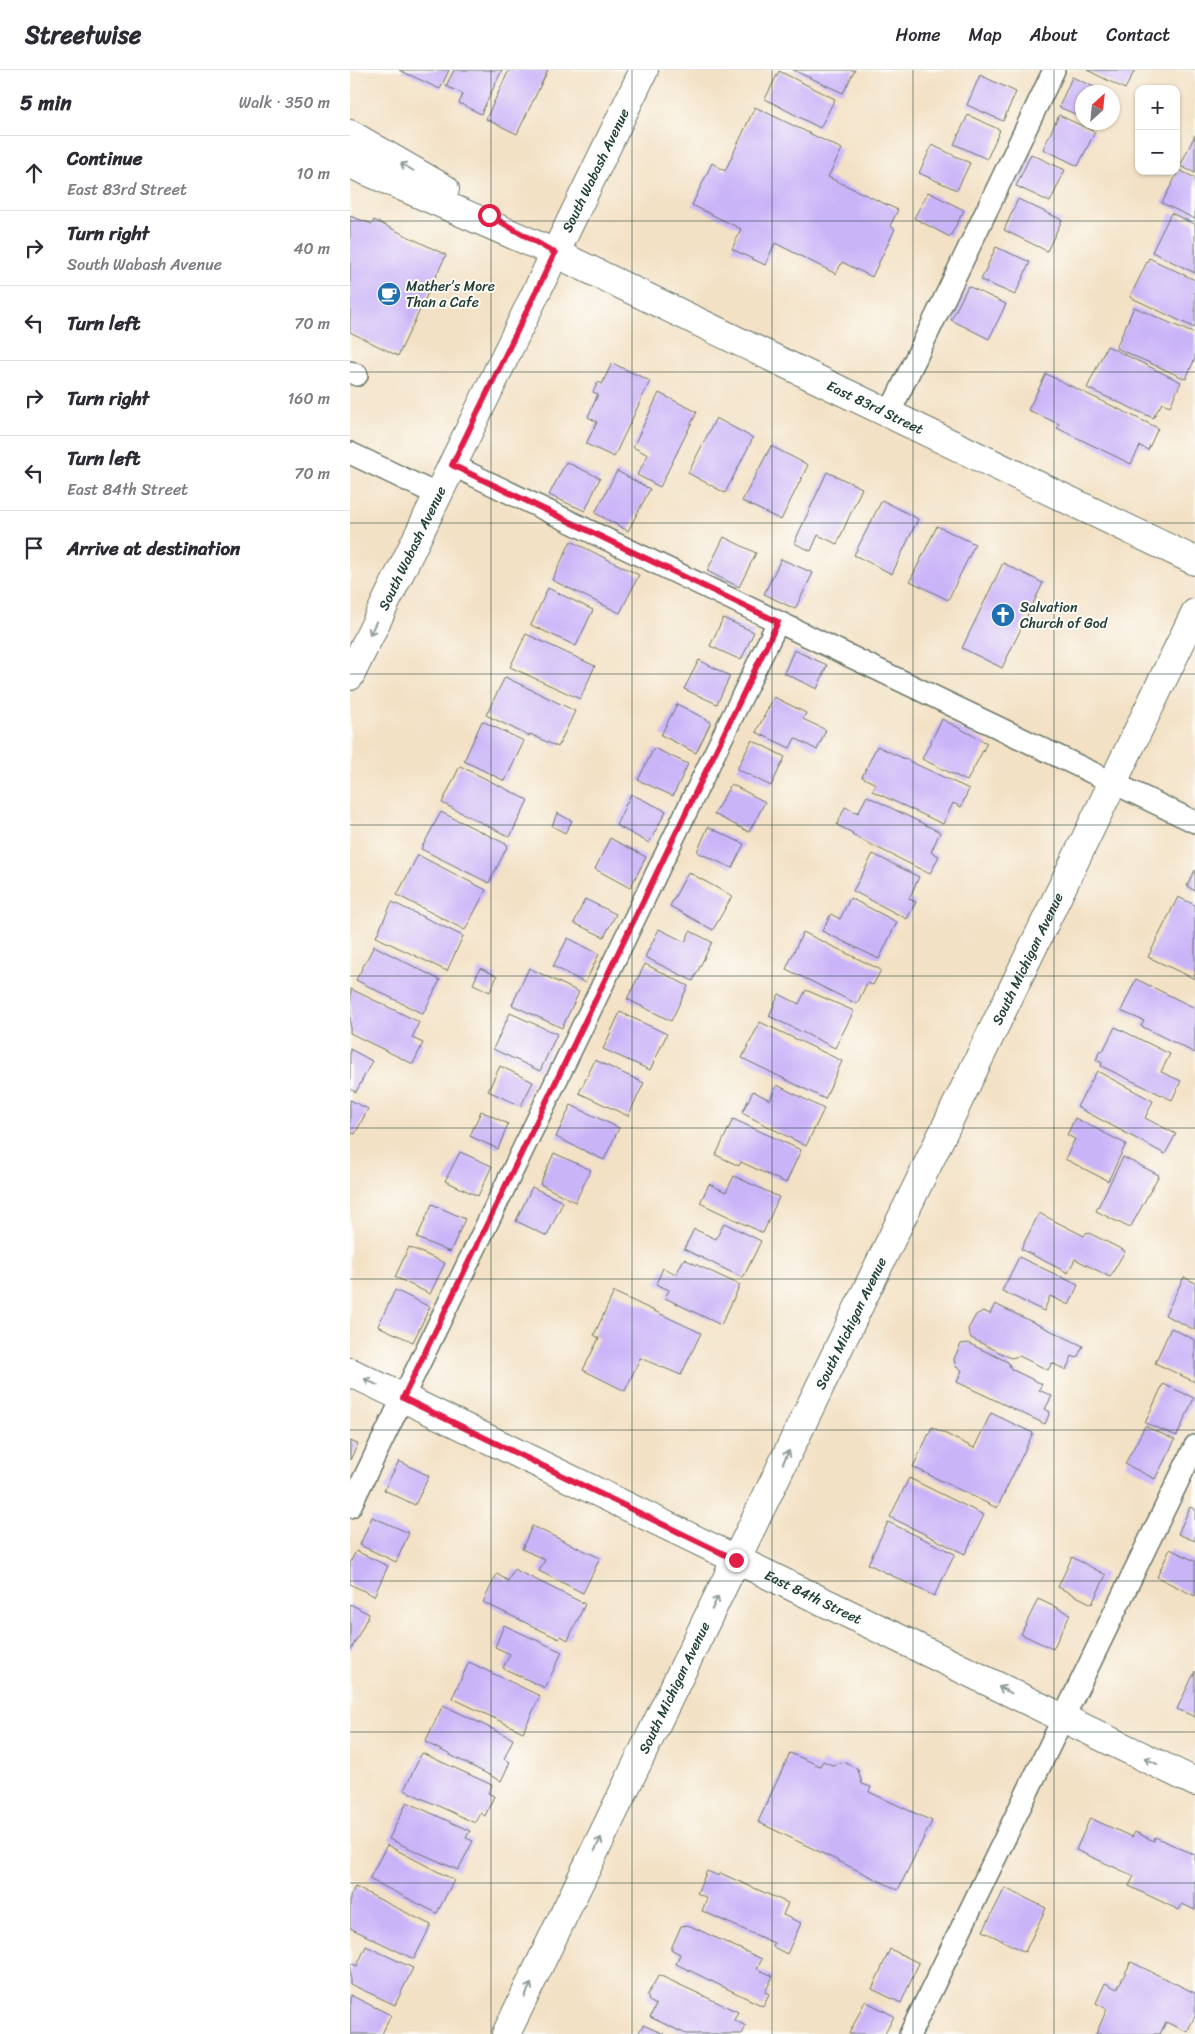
<!DOCTYPE html>
<html lang="en">
<head>
<meta charset="utf-8">
<style>
	:root { --surface:#fff; --page:#f2f2f3; --text:#2b2b33; --muted:#7c7c81; --line:#e1e1e2 }
	body { margin:0; font-family:Sriracha,sans-serif; background:var(--page); color:var(--text) }
	.controls { position:absolute; right:15px; top:15px; display:grid; overflow:hidden; border-radius:10px; box-shadow:0 1px 4px #0004 }
	.controls button { width:45px; height:45px; display:grid; place-items:center; padding:0; border:0; border-bottom:1px solid var(--line); background:var(--surface); color:var(--text); font:25px sans-serif }
	.compass { position:absolute; left:725px; top:15px; width:45px; height:45px; border-radius:50%; background:var(--surface); box-shadow:0 1px 4px #0004; rotate:27deg }
	.stop { position:absolute; width:15px; height:15px; margin:-11px; border:4px solid #e11d48; border-radius:50%; background:#fff }
	.stop.end { background:#e11d48; border-color:#fff; box-shadow:0 1px 5px #0008 }
	.list { margin:0; padding:0; list-style:none }
	h2 { display:flex; justify-content:space-between; align-items:center; height:65px; margin:0; padding:0 20px; font-size:21px }
	h2 small { font-size:16px; font-weight:400; color:var(--muted) }
	.list li { display:grid; grid-template-columns:32px 1fr auto; gap:15px; align-items:center; box-sizing:border-box; height:75px; padding:0 20px; border-top:1px solid var(--line) }
	.list b { display:block; font-size:19px; white-space:nowrap }
	.list p { margin:0; font-size:16px; white-space:nowrap; color:var(--muted) }
	.list em { font-size:16px; font-style:normal; color:var(--muted) }
	.icon { flex:none; width:28px; height:28px; fill:none; stroke:currentColor; stroke-width:2; stroke-linecap:round; stroke-linejoin:round }
	.map { position:relative; flex:none; width:845px; height:1964px; overflow:hidden }
	header { display:flex; align-items:center; gap:30px; box-sizing:border-box; height:70px; padding:0 25px; background:var(--surface); border-bottom:1px solid var(--line) }
	header strong { font-size:24px }
	nav { display:flex; gap:28px; margin-inline-start:auto; font-size:18px }
	main { display:flex }
	aside { flex:1; background:var(--surface) }
	.map>svg:first-child { display:block }
</style>
</head>
<body>
<header>
<strong>Streetwise</strong>
<nav><a>Home</a><a>Map</a><a>About</a><a>Contact</a></nav>
</header>
<main>
<aside>
<h2>5 min<small>Walk · 350 m</small></h2>
<ul class="list">
<li><svg class="icon" aria-label="ahead" viewBox="0 0 24 24"><path d="M12 20V5M6 11l6-6 6 6"/></svg><div><b>Continue</b><p>East 83rd Street</p></div><em>10 m</em></li>
<li><svg class="icon" aria-label="right" viewBox="0 0 24 24"><path d="M7 20v-9h11M14 6l5 5-5 5"/></svg><div><b>Turn right</b><p>South Wabash Avenue</p></div><em>40 m</em></li>
<li><svg class="icon" aria-label="left" viewBox="0 0 24 24"><path d="M17 20v-9H6M10 6l-5 5 5 5"/></svg><div><b>Turn left</b></div><em>70 m</em></li>
<li><svg class="icon" aria-label="right" viewBox="0 0 24 24"><path d="M7 20v-9h11M14 6l5 5-5 5"/></svg><div><b>Turn right</b></div><em>160 m</em></li>
<li><svg class="icon" aria-label="left" viewBox="0 0 24 24"><path d="M17 20v-9H6M10 6l-5 5 5 5"/></svg><div><b>Turn left</b><p>East 84th Street</p></div><em>70 m</em></li>
<li><svg class="icon" aria-label="arrive" viewBox="0 0 24 24"><path d="M6 21V4h12l-3 4 3 4H6"/></svg><div><b>Arrive at destination</b></div></li>
</ul>
</aside>
<div class="map">
<svg width="845" height="1964" viewBox="0 0 845 1964">
	<rect width="100%" height="100%" fill="#fdfcf7"/>
	<filter id="ink" filterUnits="userSpaceOnUse"><feTurbulence type="fractalNoise" baseFrequency=".02" numOctaves="2"/><feDisplacementMap in="SourceGraphic" scale="10" xChannelSelector="R" yChannelSelector="G"/><feConvolveMatrix kernelMatrix="1 2 1 2 8 2 1 2 1" color-interpolation-filters="sRGB"/></filter>
	<filter id="wash" filterUnits="userSpaceOnUse"><feTurbulence type="fractalNoise" baseFrequency=".0096" numOctaves="4" result="noise"/><feDisplacementMap in="SourceGraphic" scale="20" xChannelSelector="R" yChannelSelector="G"/><feGaussianBlur stdDeviation="1.12" result="paint"/><feColorMatrix in="noise" values="0 0 0 0 0 0 0 0 0 0 0 0 0 0 0 0 0 1.4 0 .05"/><feComposite in="paint" operator="in"/></filter>
	<g filter="url(#wash)">
		<rect width="100%" height="100%" fill="#f3e1c5"/>
		<g id="blocks">
			<!-- building -->
			<path fill="#cab4f8" d="M49 0H99L90 19Z
				M104 0H152L131 44 109 33 113 24 96 16Z
				M159 0H198L167 64 136 49Z
				M443 0H505L493 23Z
				M737 0H785L775 19Z
				M429 1 485 29 470 58 415 29Z
				M630 5 666 22 653 51 617 35Z
				M722 7 755 22H732V47L709 37Z
				M405 37 492 79 478 107 548 140 540 156 545 159 522 207 492 192 486 204 425 173 415 195 382 179 391 159 342 135 362 93 375 101Z
				M618 45 650 60 637 89 604 74Z
				M709 45 745 62 728 96 693 79Z
				M845 65V103L830 96Z
				M582 75 620 93 607 120 569 103Z
				M681 84 715 100 700 132 666 116Z
				M829 100 845 108V149L812 133Z
				M578 122 614 140 600 167 564 148Z
				M668 129 712 150 697 181 654 160Z
				M821 143 845 154V203L802 182Z
				M0 146 22 154 24 150 96 185 48 286 0 262Z
				M646 177 680 192 665 225 631 210Z
				M799 188 845 210V258L780 227Z
				M618 216 656 234 639 269 601 250Z
				M784 237 845 264V288L836 309 766 278Z
				M757 276 831 312 820 336 812 333 803 348 737 318Z
				M262 293 300 311 264 387 236 374 247 352 238 347 248 324 243 322 248 312 252 314Z
				M696 304 808 358 798 380 790 376 781 394 707 358 709 354 678 340Z
				M309 323 347 342 310 417 287 405 298 385 283 377Z
				M366 348 403 368 375 423 338 403Z
				M421 376 458 395 431 450 392 431Z
				M216 392 250 408 235 441 199 425Z
				M267 401 300 419 278 461 245 443Z
				M477 402 512 418 487 474 468 465 461 481 444 473Z
				M532 430 568 449 542 504 504 485Z
				M587 456 625 474 598 530 560 511Z
				M374 467 406 483 389 517 357 501Z
				M221 471 289 505 270 543 202 510Z
				M431 489 463 503 445 539 414 524Z
				M653 493 693 513 652 598 612 578Z
				M198 518 243 540 226 576 181 555Z
				M373 548 404 562 391 590 360 576Z
				M176 564 245 596 230 629 160 597Z
				M444 580 477 595 467 619 434 603Z
				M349 590 380 606 367 634 334 619Z
				M155 607 225 641 208 677 180 664 179 666 136 645Z
				M424 627 456 643 453 649 476 660 467 680 445 668 440 678 406 662Z
				M327 634 361 652 346 683 311 665Z
				M592 649 637 673 617 711 572 689Z
				M132 651 174 671 155 711 114 691Z
				M402 670 435 687 421 716 387 699Z
				M527 676 619 719 611 737 603 733 593 754 522 721 526 714 512 707Z
				M304 678 338 694 323 726 288 710Z
				M110 696 178 730 160 767 92 733Z
				M381 714 415 732 399 762 364 744Z
				M281 724 316 741 299 773 266 755Z
				M517 726 590 762 581 782 589 786 580 804 502 765 503 763 487 755 495 737 508 743Z
				M91 742 158 775 139 813 71 779Z
				M207 743 222 751 215 763 202 756Z
				M358 757 394 774 382 798 347 782Z
				M260 768 296 787 280 818 245 799Z
				M523 784 569 807 559 829 566 832 557 849 503 821Z
				M68 785 136 820 115 860 47 825Z
				M845 800V821L837 816Z
				M338 802 382 826 363 860 320 836Z
				M828 827 845 835V909L798 887Z
				M500 828 547 852 529 889 472 861 481 844 490 849Z
				M235 829 266 844 254 867 224 853Z
				M42 832 113 866 97 901 26 867Z
				M309 859 335 872 340 861 362 872 343 911 295 887Z
				M453 862 531 900 523 915 517 913 507 934 436 899Z
				M218 868 249 884 235 913 203 896Z
				M24 876 90 910 73 944 6 910Z
				M295 894 338 916 321 951 277 929Z
				M130 898 147 906 140 922 123 914Z
				M179 898 229 922 212 958 162 935Z
				M786 909 845 938V983L791 956 794 951 771 941Z
				M1 919 69 952 62 968 73 973 63 994 0 963Z
				M456 920 504 941 485 978 419 946 429 924 449 934Z
				M270 942 317 964 300 1000 253 979Z
				M160 943 207 964 190 1001 143 979Z
				M410 952 492 991 475 1029 392 988Z
				M765 957 820 984 811 1002 831 1011 822 1030 751 996 752 993 746 990 750 980 753 981Z
				M0 979 22 991 6 1022 0 1019Z
				M245 990 294 1013 278 1046 229 1023Z
				M150 996 183 1012 171 1036 138 1021Z
				M747 1001 803 1031 795 1048 826 1064 815 1084 727 1037Z
				M427 1015 474 1039 456 1076 392 1043 403 1021 420 1030Z
				M0 1030 18 1039 5 1064 0 1062Z
				M221 1035 269 1058 254 1090 206 1067Z
				M131 1041 158 1054 148 1079 120 1066Z
				M725 1048 776 1074 758 1111 715 1089 725 1069 717 1065Z
				M383 1049 451 1080 436 1113 391 1092 389 1096 366 1085Z
				M110 1082 142 1096 128 1126 95 1111Z
				M204 1083 241 1100 225 1132 190 1114Z
				M773 1087 809 1105 780 1158 746 1141Z
				M384 1106 429 1127 413 1163 350 1133 359 1114 376 1122Z
				M182 1117 213 1132 197 1166 166 1151Z
				M82 1134 115 1149 100 1182 67 1168Z
				M689 1143 734 1166 737 1162 775 1181 760 1207 725 1189 718 1203 671 1179Z
				M374 1153 411 1171 393 1208 334 1179 344 1159 366 1169Z
				M59 1177 95 1193 80 1224 45 1207Z
				M669 1187 728 1215 719 1235 700 1226 694 1241 652 1221Z
				M334 1189 390 1215 371 1255 315 1228 319 1220 306 1214 313 1198 326 1204Z
				M834 1207 845 1213V1260L815 1245Z
				M45 1220 80 1237 63 1272 28 1256Z
				M264 1222 351 1263 331 1305 290 1288 275 1321 233 1300 249 1268 244 1265Z
				M645 1234 733 1276 727 1288 722 1286 716 1300 702 1293 698 1300 669 1286 661 1288 621 1268 618 1259 626 1245 633 1241 640 1244Z
				M821 1258 845 1270V1312L805 1293Z
				M618 1273 658 1292 661 1299 692 1314 689 1320 702 1326 695 1339 700 1342 695 1354 607 1312 612 1300 606 1297 604 1289 611 1274Z
				M813 1314 844 1328 827 1366 795 1353Z
				M641 1343 683 1363 647 1438 563 1397 582 1357 624 1378Z
				M795 1356 825 1370 805 1409 775 1394Z
				M0 1371 8 1374 0 1390Z
				M49 1391 79 1406 65 1435 34 1420Z
				M559 1408 634 1445 615 1484 540 1447Z
				M840 1437 845 1439V1471L828 1464Z
				M22 1447 59 1463 46 1492 10 1475Z
				M538 1452 605 1484 584 1526 518 1494Z
				M182 1456 250 1488 233 1523 189 1501 195 1490 172 1479Z
				M820 1479 845 1491V1526L807 1507Z
				M6 1481 38 1496 24 1526 0 1514V1493Z
				M722 1487 756 1505 742 1534 708 1517Z
				M164 1499 235 1534 218 1570 211 1566 209 1569 133 1532 147 1504 158 1511Z
				M688 1529 720 1544 703 1579 671 1564Z
				M0 1534 19 1544 1 1580 0 1579Z
				M154 1555 212 1582 195 1618 153 1598 160 1584 145 1577Z
				M119 1592 190 1626 173 1662 102 1628Z
				M845 1601V1647L827 1639Z
				M93 1635 163 1669 154 1689 160 1692 151 1711 75 1672Z
				M72 1683 142 1715 138 1723 144 1726 135 1746 130 1743 125 1753 54 1720Z
				M440 1683 470 1696 473 1691 482 1695 496 1692 508 1700 512 1714 521 1717 519 1722 582 1751 548 1820 408 1752Z
				M57 1732 120 1761 116 1768 123 1771 108 1800 39 1769Z
				M740 1748 782 1767 785 1762 804 1771 805 1767 845 1785V1840L832 1834 829 1840 779 1816 784 1806 726 1780Z
				M37 1775 104 1810 87 1843 19 1809Z
				M357 1801 369 1806 370 1803 438 1833 433 1845 451 1853 437 1884 423 1877 424 1873 352 1841 357 1828 347 1823Z
				M5 1817 81 1855 64 1889 0 1858V1827Z
				M655 1818 696 1838 675 1882 633 1861Z
				M338 1855 412 1889 407 1899 423 1906 415 1922 419 1924 413 1936 326 1894 330 1884 321 1879 331 1856Z
				M16 1876 63 1898 45 1935 0 1914V1893L7 1896Z
				M540 1879 569 1893 551 1933 522 1919Z
				M781 1892 845 1923V1946L837 1962 816 1952 810 1964H746L757 1939 746 1933 755 1913 767 1919Z
				M309 1905 388 1942 384 1950 396 1956 392 1964H336L300 1947 306 1935 299 1931 297 1925Z
				M0 1925 41 1945 32 1964H0Z
				M515 1931 544 1946 535 1964H499Z
				M293 1955 314 1964H288Z"/>
		</g>
	</g>
	<g filter="url(#ink)">
		<use href="#blocks" fill-opacity="0" stroke="#697667" stroke-width="1"/>
		<g fill="none" stroke-linecap="round" stroke-linejoin="round">
			<!-- lane casing -->
			<g stroke="#697667" stroke-width="24">
				<path id="lane" d="M0 302 7 305
					M539 344 704 0
					M0 383 88 425
					M102 395 845 752
					M0 1437 428 552
					M560 1964 845 1376"/>
			</g>
			<!-- street casing -->
			<g stroke="#697667" stroke-width="30">
				<g id="street">
					<path id="s1" d="M0 606 294 0"/>
					<path id="s2" d="M0 1302 845 1712"/>
					<path id="s3" d="M156 1964 845 543"/>
				</g>
			</g>
			<!-- secondary casing -->
			<g stroke="#697667" stroke-width="30">
				<g id="secondary">
					<path d="M0 64 95 119"/>
					<path id="s4" d="M0 94 205 183 845 491"/>
				</g>
			</g>
			<!-- lane -->
			<use href="#lane" stroke="#fff" stroke-width="21"/>
			<!-- street -->
			<use href="#street" stroke="#fff" stroke-width="28"/>
			<!-- secondary -->
			<use href="#secondary" stroke="#fff" stroke-width="28"/>
		</g>
		<!-- one-way arrows -->
		<defs><path id="oneway-shaft" d="M-6 0H5M1.5-3L5.5 0L1.5 3" fill="none" stroke-width="1.6" stroke-linecap="round" stroke-linejoin="round" transform="scale(1.25)"/></defs>
		<g stroke="#8f9e9a">
			<use href="#oneway-shaft" transform="translate(57 97) rotate(-150)"/>
			<use href="#oneway-shaft" transform="translate(23 558) rotate(116)"/>
			<use href="#oneway-shaft" transform="translate(21 1312) rotate(-154)"/>
			<use href="#oneway-shaft" transform="translate(436 1387) rotate(-64)"/>
			<use href="#oneway-shaft" transform="translate(365 1533) rotate(-64)"/>
			<use href="#oneway-shaft" transform="translate(655 1620) rotate(-154)"/>
			<use href="#oneway-shaft" transform="translate(801 1691) rotate(-154)"/>
			<use href="#oneway-shaft" transform="translate(248 1774) rotate(-64)"/>
			<use href="#oneway-shaft" transform="translate(178 1920) rotate(-64)"/>
		</g>
	</g>
	<g fill="none" stroke-linecap="round" stroke-linejoin="round" filter="url(#ink)">
		<!-- route -->
		<path stroke="#e11d48" stroke-width="6" d="M139 145 205 183 102 395 428 552 53 1328 386 1490"/>
	</g>
	<!-- grid -->
	<path fill="none" stroke="#1f3d34" stroke-width="1" stroke-opacity="0.55" d="M141 0V1964M282 0V1964M422 0V1964M563 0V1964M704 0V1964M0 151H845M0 302H845M0 453H845M0 604H845M0 755H845M0 906H845M0 1058H845M0 1209H845M0 1360H845M0 1511H845M0 1662H845M0 1813H845"/>
	<!-- icons -->
	<defs>
		<g id="cafe-disc" transform="scale(1.25)"><circle r="9.5" fill="#1f6fb2" stroke="#fdfcf7"/><path d="M-5.5-4.5H6V0H3Q3 3.5 0 3.5H-2.5Q-5.5 3.5-5.5 0ZM3-3.2v2h1.7v-2ZM-6 4.5H4V6H-6Z" fill="#fff"/></g>
		<g id="church-disc" transform="scale(1.25)"><circle r="9.5" fill="#1f6fb2" stroke="#fdfcf7"/><path d="M-1.2-6h2.4v3.5h3.3v2.4h-3.3V6h-2.4V-.1h-3.3v-2.4h3.3Z" fill="#fff"/></g>
	</defs>
	<g fill-rule="evenodd">
		<use href="#cafe-disc" x="39" y="224"/>
		<use href="#church-disc" x="653" y="545"/>
	</g>
	<g text-anchor="middle" stroke-width="4" stroke-linejoin="round" paint-order="stroke">
		<!-- street labels -->
		<g font-size="14" fill="#1f3d34" stroke="#fdfcf7">
			<text dy="5" stroke="none"><textPath href="#s1" startOffset="562">South Wabash Avenue</textPath></text>
			<text dy="5" stroke="none"><textPath href="#s4" startOffset="579">East 83rd Street</textPath></text>
			<text dy="5" stroke="none"><textPath href="#s1" startOffset="142">South Wabash Avenue</textPath></text>
			<text dy="5" stroke="none"><textPath href="#s3" startOffset="1195">South Michigan Avenue</textPath></text>
			<text dy="5" stroke="none"><textPath href="#s3" startOffset="790">South Michigan Avenue</textPath></text>
			<text dy="5" stroke="none"><textPath href="#s2" startOffset="515">East 84th Street</textPath></text>
			<text dy="5" stroke="none"><textPath href="#s3" startOffset="385">South Michigan Avenue</textPath></text>
		</g>
		<!-- poi labels -->
		<g font-size="14" fill="#1f3d34" stroke="#fdfcf7" text-anchor="start">
			<text x="56" y="221">Mather’s More<tspan x="56" dy="16">Than a Cafe</tspan></text>
			<text x="670" y="542">Salvation<tspan x="670" dy="16">Church of God</tspan></text>
		</g>
	</g>
</svg>
<div class="controls">
<button>+</button>
<button>−</button>
</div>
<svg class="compass" viewBox="-18 -18 36 36"><path d="M0-13l5 13h-10z" fill="#e53935"/><path d="M0 13l5-13h-10z" fill="#7c7c81"/></svg>
<div class="stop" style="left:139px;top:145px"></div>
<div class="stop end" style="left:386px;top:1490px"></div>
</div>
</main>
</body>
</html>
